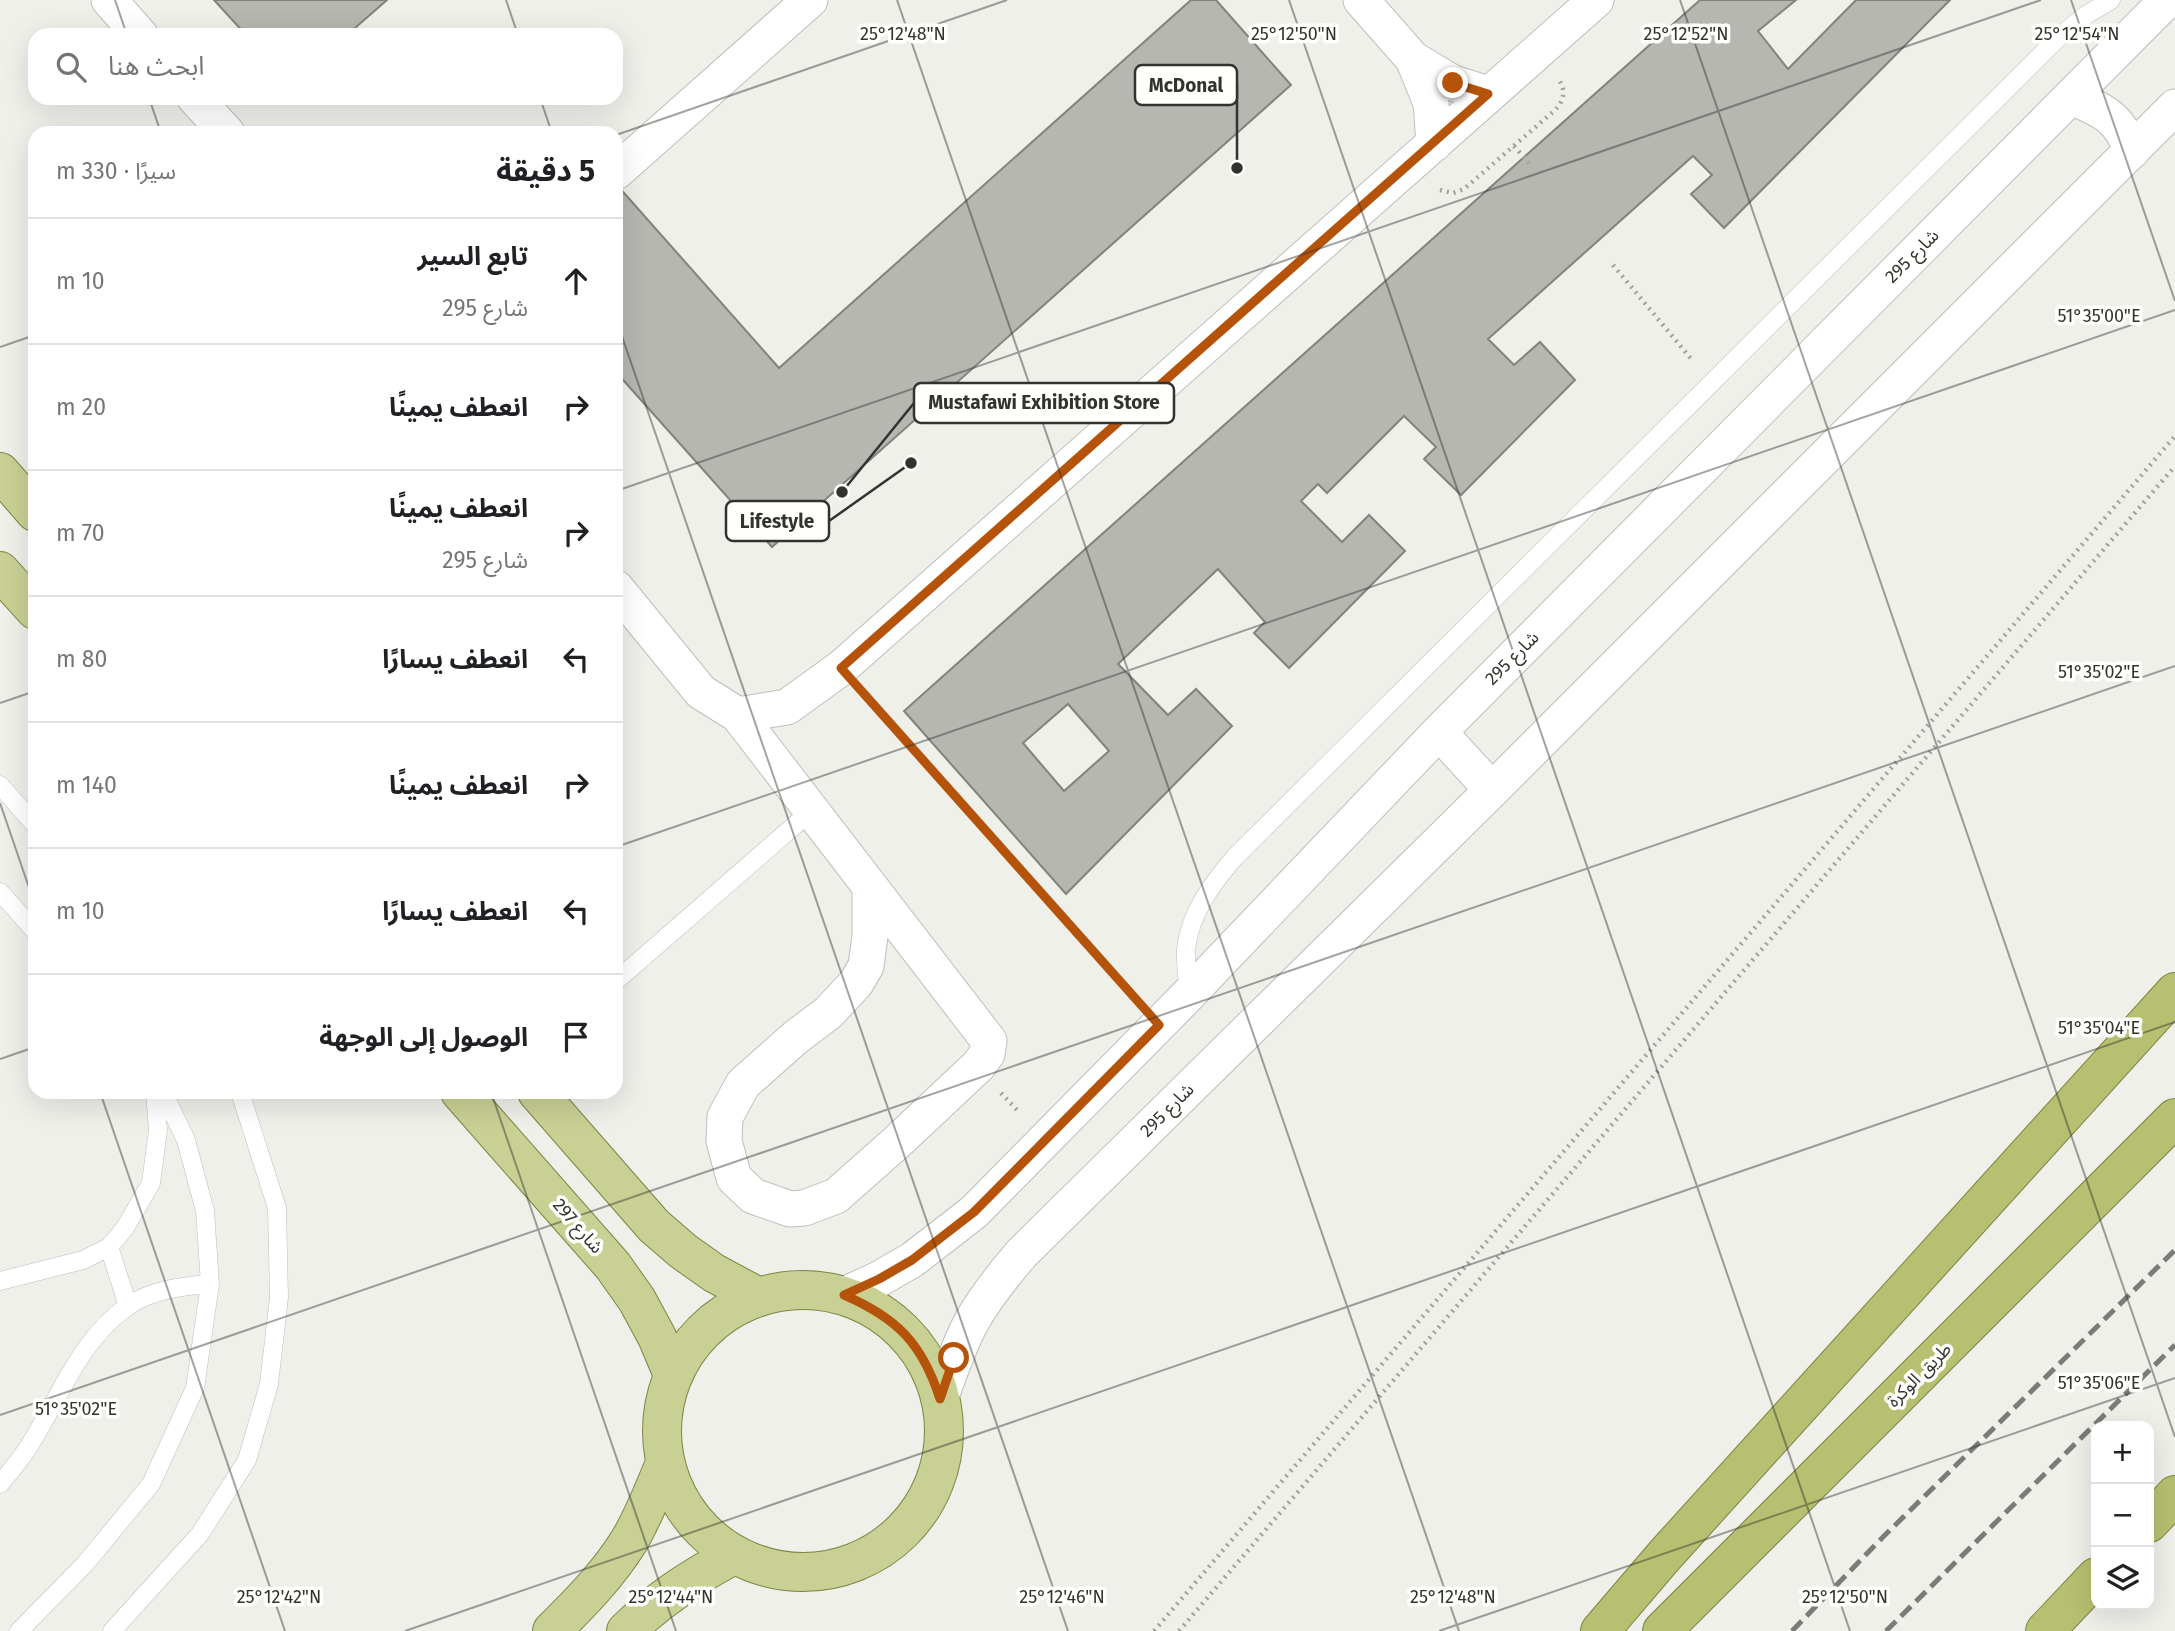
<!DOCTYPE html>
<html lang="ar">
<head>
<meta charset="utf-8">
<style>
	:root { --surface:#fff; --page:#f6f6f6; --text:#202124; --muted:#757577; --line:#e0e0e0 }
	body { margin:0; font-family:"Fira Sans","Noto Sans Arabic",sans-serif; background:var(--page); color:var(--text); direction:rtl }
	.controls { position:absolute; right:21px; bottom:21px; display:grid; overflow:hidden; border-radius:14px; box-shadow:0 7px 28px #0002 }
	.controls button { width:63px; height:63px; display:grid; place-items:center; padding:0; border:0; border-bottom:2px solid var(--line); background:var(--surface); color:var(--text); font:35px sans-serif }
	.stop { position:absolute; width:21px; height:21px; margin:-16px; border:5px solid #b45309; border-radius:50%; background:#fff }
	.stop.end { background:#b45309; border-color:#fff; box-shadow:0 2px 7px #0008 }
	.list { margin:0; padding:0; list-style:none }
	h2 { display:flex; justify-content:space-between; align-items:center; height:91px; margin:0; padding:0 28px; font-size:30px }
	h2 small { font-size:23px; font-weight:400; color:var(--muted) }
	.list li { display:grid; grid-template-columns:46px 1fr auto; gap:21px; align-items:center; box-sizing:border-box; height:126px; padding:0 28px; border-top:2px solid var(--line) }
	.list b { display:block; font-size:26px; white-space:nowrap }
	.list p { margin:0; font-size:23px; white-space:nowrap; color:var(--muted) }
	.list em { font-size:23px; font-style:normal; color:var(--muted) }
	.icon { flex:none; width:38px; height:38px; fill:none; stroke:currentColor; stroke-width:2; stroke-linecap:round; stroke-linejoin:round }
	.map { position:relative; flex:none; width:2175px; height:1631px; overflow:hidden; direction:ltr }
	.search { position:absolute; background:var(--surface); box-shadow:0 7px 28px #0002; left:28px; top:28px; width:595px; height:77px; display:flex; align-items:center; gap:18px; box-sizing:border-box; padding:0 24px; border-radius:21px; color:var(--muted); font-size:26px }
	.panel { position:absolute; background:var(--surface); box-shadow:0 7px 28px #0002; left:28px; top:126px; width:595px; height:973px; border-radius:21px; direction:rtl }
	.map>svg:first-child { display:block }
</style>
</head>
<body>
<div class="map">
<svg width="2175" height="1631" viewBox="0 0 2175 1631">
	<rect width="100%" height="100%" fill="#eff0ea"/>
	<!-- building -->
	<path fill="#b6b7b1" stroke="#83837e" stroke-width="2" fill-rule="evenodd" d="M214 0H387L347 35H246Z
		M1191 0H1216L1291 85 772 547 616 372V186L617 185 779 368Z
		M1700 0H1796L1758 31 1788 69 1856 0H1950L1724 228 1691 194 1712 175 1693 156 1488 339 1514 365 1540 342 1575 380 1461 495 1424 459 1436 447 1404 416 1327 493 1318 484 1301 501 1342 542 1369 515 1405 551 1289 668 1254 633 1265 622 1218 569 1118 664 1168 715 1196 689 1232 726 1066 894 904 711ZM1068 704 1109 751 1064 791 1023 743Z"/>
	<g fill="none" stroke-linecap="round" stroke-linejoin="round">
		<!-- service casing -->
		<g stroke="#bebfb9" stroke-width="19">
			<path id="service" d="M0 785 35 825
				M0 892 35 931
				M616 981 811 811
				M1188 992C1188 978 1185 962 1186 949 1190 913 1212 884 1234 858L2058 38 2086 15 2111 0
				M109 1247 128 1306
				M0 1281 83 1260 109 1247 125 1228 151 1183 158 1130 155 1092
				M0 1484C10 1472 21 1459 29 1446 60 1398 79 1340 128 1306 151 1290 183 1286 210 1284
				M19 1631 85 1564 151 1484 195 1388 210 1284 205 1211 186 1140 163 1092
				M112 1631 200 1534 247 1460 269 1384 279 1297 277 1208 240 1092"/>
		</g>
		<!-- minor casing -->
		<g stroke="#bebfb9" stroke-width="37">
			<path id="minor" d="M109 0 140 35
				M1361 0 1413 59 1431 103 1434 144
				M1413 59 1453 83 1488 94
				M2071 97C2103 110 2119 117 2132 151
				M195 98 227 133
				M616 172 810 0
				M616 588 701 692 738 715 989 1041 987 1054 978 1066 897 1142 836 1196 804 1208 790 1209 753 1196 734 1178 724 1141 725 1117 743 1084 796 1037 828 1013 856 983 866 966 870 936V888
				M738 715 787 707 841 668 1596 0
				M1439 732 1492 790
				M844 1295 879 1279 912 1260 974 1212 1188 995 1439 732 2167 0
				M940 1399C950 1372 959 1344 973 1319 987 1295 1004 1274 1022 1253L1492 790 2175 107"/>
		</g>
		<!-- primary casing -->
		<g stroke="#7d8442" stroke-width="40">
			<path id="primary" d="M0 472 35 512
				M0 571 35 610
				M460 1092 613 1266 637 1300 657 1337 673 1375
				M537 1092 654 1226 683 1251 714 1273 757 1296
				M662 1431a141 141 0 1 1 282 0a141 141 0 1 1-282 0Z
				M552 1631C580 1603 608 1575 629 1541 644 1516 654 1489 665 1463
				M626 1631C659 1599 693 1577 734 1555"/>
		</g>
		<!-- trunk casing -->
		<g stroke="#7d8442" stroke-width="40">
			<path id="trunk" d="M2149 1523 2175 1495
				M1600 1631 1665 1555 2175 992
				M1662 1631 2175 1118
				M2045 1631 2096 1577"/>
		</g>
		<!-- path -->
		<path stroke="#a2a29e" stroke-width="4.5" stroke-dasharray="2 5" stroke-linecap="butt" d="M1514 146 1529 163
			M1440 190 1453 193 1464 189 1554 111C1563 102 1567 92 1559 80
			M1613 265 1693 361
			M865 695 1134 996
			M1001 1093 1019 1112
			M1154 1631 2175 436
			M1179 1631 2175 466"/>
		<!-- service -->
		<use href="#service" stroke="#fff" stroke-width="18"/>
		<!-- minor -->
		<use href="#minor" stroke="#fff" stroke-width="35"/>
		<!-- primary -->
		<use href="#primary" stroke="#c9d094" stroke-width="38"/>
		<!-- trunk -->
		<use href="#trunk" stroke="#b7c070" stroke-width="38"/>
		<!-- rail -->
		<path stroke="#7b7b77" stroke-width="5" stroke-dasharray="14 7" stroke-linecap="butt" d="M1792 1631 1883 1537 2175 1250
			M1886 1631 2175 1345"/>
	</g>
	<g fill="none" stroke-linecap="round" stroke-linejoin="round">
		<!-- route -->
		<path stroke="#b45309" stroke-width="9" d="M954 1358 940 1399C922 1343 897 1318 844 1295L879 1279 912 1260 974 1212 1159 1025 841 668 1488 94 1453 83"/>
	</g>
	<!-- ticks -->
	<path fill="none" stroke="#323230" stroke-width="2" stroke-opacity="0.45" d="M115 0 127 35M506 0 518 35M897 0 1459 1631M1289 0 1850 1631M1680 0 2175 1437M2071 0 2175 301M149 98 161 133M540 98 552 133M616 135 1007 0M616 319 1068 1631M0 347 35 335M616 491 2041 0M0 703 35 691M0 803 35 905M616 847 2175 310M0 1059 35 1047M100 1092 285 1631M491 1092 676 1631M0 1415 2175 666M405 1631 2175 1022M1439 1631 2175 1378"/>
	<g text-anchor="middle" stroke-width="7" stroke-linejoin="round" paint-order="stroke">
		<!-- street labels -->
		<g font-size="18" fill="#323230" stroke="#fffffe">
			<text transform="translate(1912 256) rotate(-45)" y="6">شارع 295</text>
			<text transform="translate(1512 658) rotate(-45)" y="6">شارع 295</text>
			<text transform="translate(1167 1110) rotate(-45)" y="6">شارع 295</text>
			<text transform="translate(578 1226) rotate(49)" y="6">شارع 297</text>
			<text transform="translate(1919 1375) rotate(-45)" y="6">طريق الوكرة</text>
		</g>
	</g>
	<g font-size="18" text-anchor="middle" fill="#323230" stroke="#fffffe" stroke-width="7" stroke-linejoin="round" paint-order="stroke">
		<text x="1294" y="40">25°12'50"N</text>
		<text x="2077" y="40">25°12'54"N</text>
		<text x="903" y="40">25°12'48"N</text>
		<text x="1686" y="40">25°12'52"N</text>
		<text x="2099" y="322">51°35'00"E</text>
		<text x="2099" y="678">51°35'02"E</text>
		<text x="2099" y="1034">51°35'04"E</text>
		<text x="2099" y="1389">51°35'06"E</text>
		<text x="76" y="1415">51°35'02"E</text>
		<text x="279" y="1603">25°12'42"N</text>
		<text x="671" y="1603">25°12'44"N</text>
		<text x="1062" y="1603">25°12'46"N</text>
		<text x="1453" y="1603">25°12'48"N</text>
		<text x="1845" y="1603">25°12'50"N</text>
	</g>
	<!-- callouts -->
	<path fill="none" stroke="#323230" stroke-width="2.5" d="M1237 168L1237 85M842 492L914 403M911 463L829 521"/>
	<g fill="#323230" stroke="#fffffe" stroke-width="2.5">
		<circle cx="1237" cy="168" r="7"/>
		<circle cx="842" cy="492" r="7"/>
		<circle cx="911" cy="463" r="7"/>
	</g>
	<g fill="#fffffe" stroke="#323230" stroke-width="2.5">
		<rect x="1135" y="65" width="102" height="40" rx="7"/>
		<rect x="914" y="383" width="260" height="40" rx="7"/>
		<rect x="726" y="501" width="103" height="40" rx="7"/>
	</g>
	<g font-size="19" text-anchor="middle" font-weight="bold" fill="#323230">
		<text x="1186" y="92">McDonal</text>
		<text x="1044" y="409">Mustafawi Exhibition Store</text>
		<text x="777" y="528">Lifestyle</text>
	</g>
</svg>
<div class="controls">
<button>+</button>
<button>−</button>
<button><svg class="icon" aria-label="layers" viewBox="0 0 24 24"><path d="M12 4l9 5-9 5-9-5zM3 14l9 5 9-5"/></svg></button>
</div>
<div class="stop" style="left:954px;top:1358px"></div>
<div class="stop end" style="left:1453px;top:83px"></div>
<div class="search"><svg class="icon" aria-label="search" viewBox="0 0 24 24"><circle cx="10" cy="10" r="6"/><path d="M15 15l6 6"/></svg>ابحث هنا</div>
<section class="panel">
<h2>5 دقيقة<small>سيرًا · 330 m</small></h2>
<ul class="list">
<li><svg class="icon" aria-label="ahead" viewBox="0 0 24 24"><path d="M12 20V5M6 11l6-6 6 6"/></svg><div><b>تابع السير</b><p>شارع 295</p></div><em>10 m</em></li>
<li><svg class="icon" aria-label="right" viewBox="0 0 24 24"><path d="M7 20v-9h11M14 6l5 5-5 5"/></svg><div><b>انعطف يمينًا</b></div><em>20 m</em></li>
<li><svg class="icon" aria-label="right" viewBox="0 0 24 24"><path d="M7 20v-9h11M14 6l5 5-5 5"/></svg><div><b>انعطف يمينًا</b><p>شارع 295</p></div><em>70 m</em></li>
<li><svg class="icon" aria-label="left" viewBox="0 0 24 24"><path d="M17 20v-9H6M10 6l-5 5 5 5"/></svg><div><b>انعطف يسارًا</b></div><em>80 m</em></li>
<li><svg class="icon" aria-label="right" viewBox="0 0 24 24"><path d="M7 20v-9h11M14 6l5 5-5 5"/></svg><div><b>انعطف يمينًا</b></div><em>140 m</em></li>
<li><svg class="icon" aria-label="left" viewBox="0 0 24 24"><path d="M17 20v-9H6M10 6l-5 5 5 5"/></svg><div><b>انعطف يسارًا</b></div><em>10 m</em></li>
<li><svg class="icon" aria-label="arrive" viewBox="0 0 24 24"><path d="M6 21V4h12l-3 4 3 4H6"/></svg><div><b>الوصول إلى الوجهة</b></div></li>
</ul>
</section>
</div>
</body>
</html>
